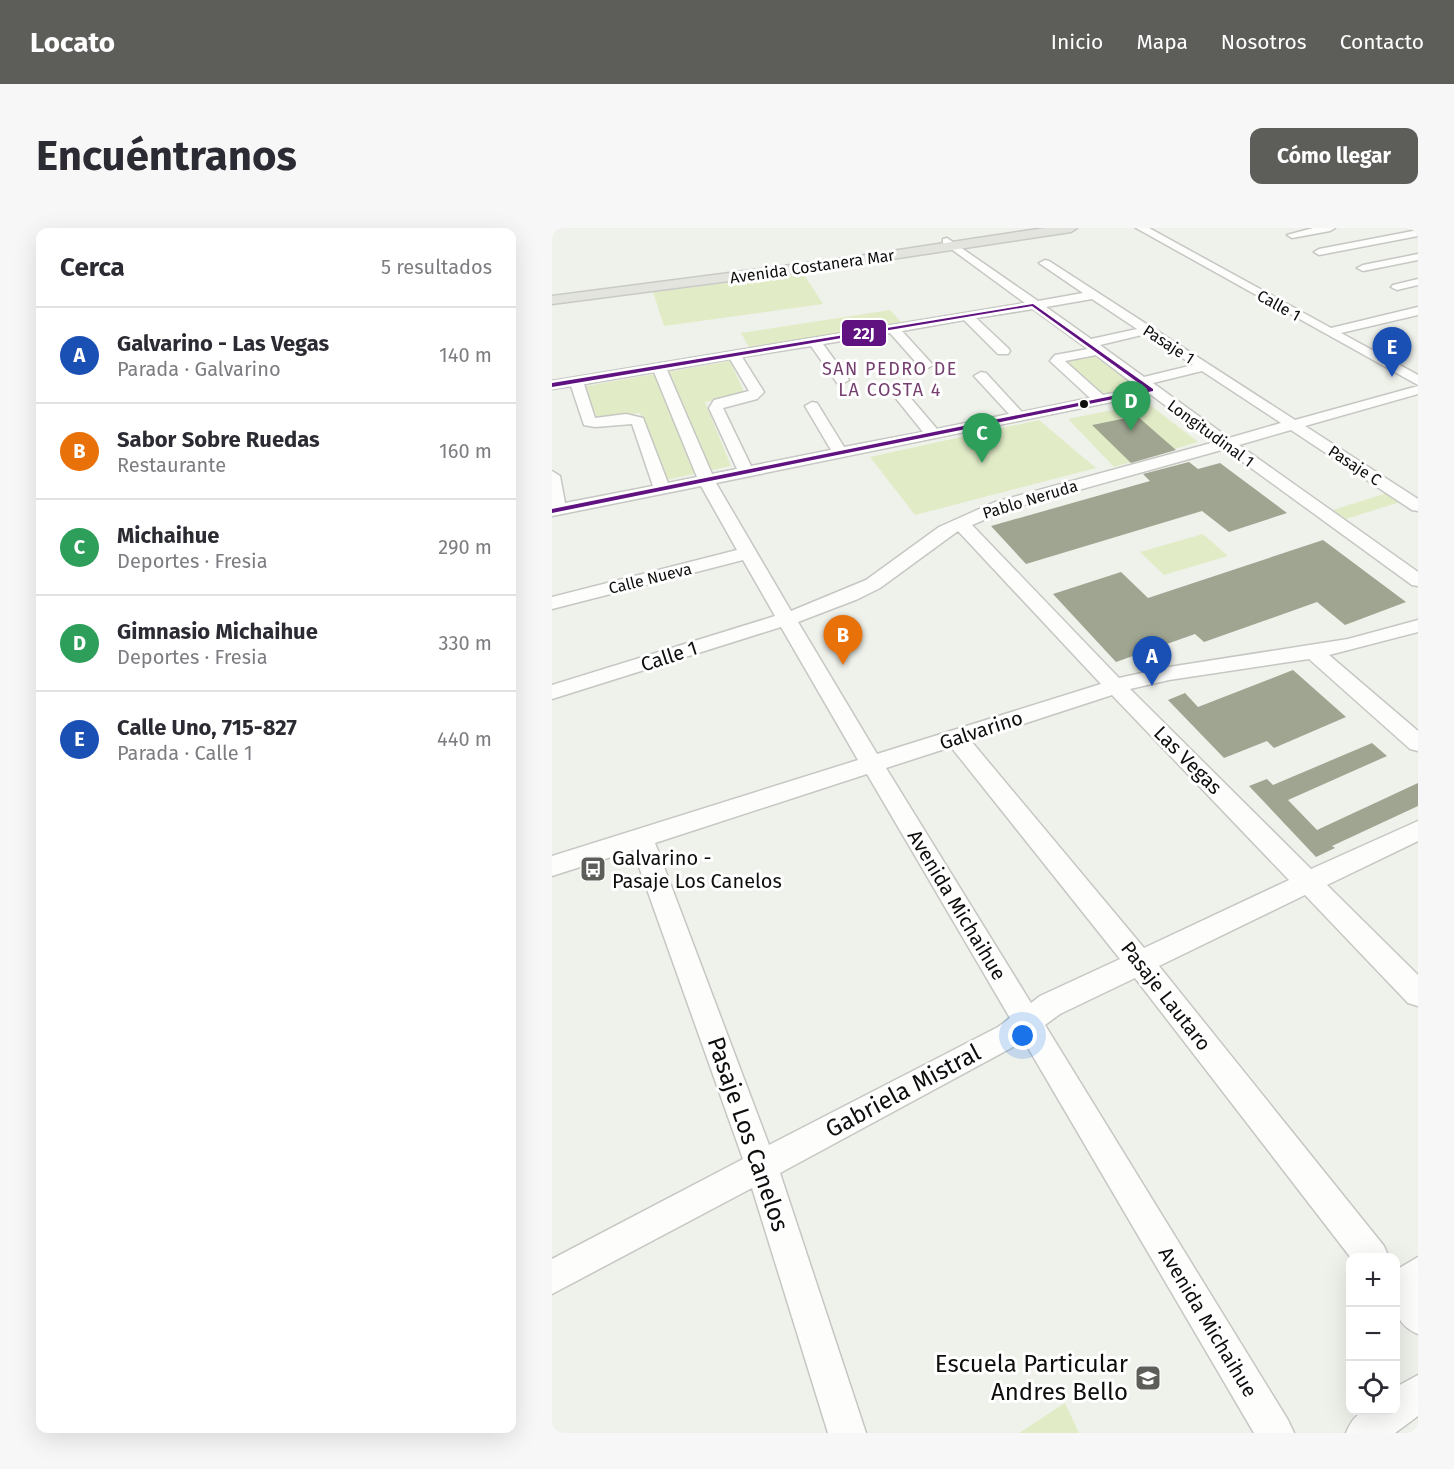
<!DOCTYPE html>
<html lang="es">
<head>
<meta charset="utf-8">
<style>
	:root { --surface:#fff; --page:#f7f7f7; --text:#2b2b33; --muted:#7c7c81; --line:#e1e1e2; --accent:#5d5e5a }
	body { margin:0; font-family:"Fira Sans",sans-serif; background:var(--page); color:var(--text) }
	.controls { position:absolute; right:18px; bottom:18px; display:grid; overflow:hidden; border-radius:12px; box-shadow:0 6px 24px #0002 }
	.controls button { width:54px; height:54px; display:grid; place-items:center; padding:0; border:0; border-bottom:2px solid var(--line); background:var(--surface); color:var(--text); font:30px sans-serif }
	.you { position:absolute; left:471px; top:808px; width:21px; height:21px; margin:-15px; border:4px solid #fff; border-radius:50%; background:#1a73e8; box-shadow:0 0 0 9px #1a73e833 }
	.badge { display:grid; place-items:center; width:39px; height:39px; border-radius:50%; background:var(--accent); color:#fff; font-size:20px; font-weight:700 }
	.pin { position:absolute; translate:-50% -50px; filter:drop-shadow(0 2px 3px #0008) }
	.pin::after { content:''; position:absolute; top:32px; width:21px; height:18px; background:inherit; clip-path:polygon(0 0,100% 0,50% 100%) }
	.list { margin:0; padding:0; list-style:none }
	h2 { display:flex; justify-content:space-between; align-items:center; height:78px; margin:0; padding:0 24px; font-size:26px }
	h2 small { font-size:20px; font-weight:400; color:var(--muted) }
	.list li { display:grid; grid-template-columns:39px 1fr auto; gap:18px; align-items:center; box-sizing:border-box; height:96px; padding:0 24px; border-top:2px solid var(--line) }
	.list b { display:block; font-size:22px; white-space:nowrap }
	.list p { margin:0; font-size:20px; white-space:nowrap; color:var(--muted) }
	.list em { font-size:20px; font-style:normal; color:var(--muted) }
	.icon { flex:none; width:33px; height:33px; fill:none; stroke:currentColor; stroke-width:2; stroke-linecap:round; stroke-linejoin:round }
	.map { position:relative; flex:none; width:866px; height:1205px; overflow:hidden; border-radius:12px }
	header { display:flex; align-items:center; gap:36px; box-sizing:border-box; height:84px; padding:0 30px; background:var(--accent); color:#fff }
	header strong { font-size:28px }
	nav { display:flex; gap:33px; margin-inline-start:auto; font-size:21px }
	.intro { display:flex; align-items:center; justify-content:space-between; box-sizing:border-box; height:144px; padding:0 36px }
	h1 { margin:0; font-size:42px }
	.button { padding:15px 27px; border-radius:12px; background:var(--accent); color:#fff; font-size:21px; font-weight:700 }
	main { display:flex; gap:36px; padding:0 36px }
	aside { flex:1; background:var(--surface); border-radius:12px; box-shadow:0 6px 24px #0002 }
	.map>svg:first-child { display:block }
</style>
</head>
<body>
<header>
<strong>Locato</strong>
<nav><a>Inicio</a><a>Mapa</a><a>Nosotros</a><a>Contacto</a></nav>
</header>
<div class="intro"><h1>Encuéntranos</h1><a class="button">Cómo llegar</a></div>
<main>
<aside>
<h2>Cerca<small>5 resultados</small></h2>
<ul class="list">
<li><span class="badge" style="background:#1a4fb4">A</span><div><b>Galvarino - Las Vegas</b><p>Parada · Galvarino</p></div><em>140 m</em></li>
<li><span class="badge" style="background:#e8710a">B</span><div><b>Sabor Sobre Ruedas</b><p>Restaurante</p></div><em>160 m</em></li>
<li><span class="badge" style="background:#2e9e5b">C</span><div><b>Michaihue</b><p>Deportes · Fresia</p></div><em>290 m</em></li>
<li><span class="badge" style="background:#2e9e5b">D</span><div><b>Gimnasio Michaihue</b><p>Deportes · Fresia</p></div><em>330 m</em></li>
<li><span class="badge" style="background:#1a4fb4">E</span><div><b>Calle Uno, 715-827</b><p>Parada · Calle 1</p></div><em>440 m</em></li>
</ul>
</aside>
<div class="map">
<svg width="866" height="1205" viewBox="0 0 866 1205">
	<rect width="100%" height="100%" fill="#eff1eb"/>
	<!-- green -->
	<path fill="#e1ecc7" d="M251 45 271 76 112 98 101 64Z
		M338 82 351 96 198 121 189 105Z
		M542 128 586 160 548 168 511 133Z
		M178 133 193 166 153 174 179 238 114 252 88 185 45 191 34 158Z
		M590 176 598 177 646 214 562 239 516 191Z
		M487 192 544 240 363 287 318 229Z
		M838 264 851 273 794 291 781 282Z
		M651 306 676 328 612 347 588 324Z
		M513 1175 527 1205H467Z"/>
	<!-- building -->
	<path fill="#a0a591" d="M585 188 624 222 579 235 540 197Z
		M637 234 646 241 668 235 735 285 677 304 650 283 474 336 439 298 598 253 591 246Z
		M771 312 854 374 793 397 765 374 652 414 643 406 564 434 501 366 569 344 596 370Z
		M741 442 794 489 722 520 715 513 672 530 616 472 633 465 646 479Z
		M820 515 835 528 736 572 765 602 866 555V578L780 618 783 620 764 629 697 558 715 551 721 557Z"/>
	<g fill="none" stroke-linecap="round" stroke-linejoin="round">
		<!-- minor casing -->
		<g stroke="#c6c7c3" stroke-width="3">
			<path id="minor" d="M584 0H597L779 100 866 79V87L789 105 866 147V157Z
				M761 0H783L778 3 740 10 735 7Z
				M866 2V8L767 27 762 24 767 21Z
				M395 10 486 73 531 65 487 35 493 32 497 33 743 192 866 158V166L753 198 866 271V283L860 282 739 202 687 217 866 344V358L860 357 673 221 455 282 420 297 567 450 617 439 796 411 866 392V404L777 427 866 503V523L858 521 757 431 617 452 578 461 759 641 866 593V613L775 657 866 747V778L856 775 753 667 607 738 832 1018 837 1030H799L583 750 508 786 493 797 736 1192 742 1205H702L472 813 228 945 314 1205H276L200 960 0 1066V1031L191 931 81 622 0 648V628L306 532 229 399 0 471V457L223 388 191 332 0 381V369L185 322 149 258 0 288V243L8 248 13 275 101 258 80 196 43 199 32 197 19 158 0 161V153L473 75 391 15V11ZM540 71 585 101 539 111 494 79ZM481 81 536 121 503 127 498 133 538 170 470 184 434 145 429 144 422 148 457 186 385 201 350 160 345 159 338 163 371 204 292 219 265 175 260 174 253 178 279 222 199 238 171 180 205 171 212 164 190 129 259 118 285 155 290 156 297 152 271 116 338 105 369 140 374 141 381 137 350 103 412 92 446 126H456L458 123 456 120 424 90ZM594 106 641 137 592 149 548 117ZM544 127 583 157 589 160 551 167 513 133ZM178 131 197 163 162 172 157 180 185 241 160 246 115 142ZM650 143 729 195 677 210 601 155ZM102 144 145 249 116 255 91 190 74 186 43 190 32 156ZM598 166 663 214 443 274 387 299 314 352 239 383 164 255ZM406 303 549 456 325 526 246 394 306 371 328 360ZM560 467 737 652 592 720 419 513ZM399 519 568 731 488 768 479 775 334 540ZM315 546 458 790 446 799 217 917 103 615Z
				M866 26V32L811 43 805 40 811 37Z
				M866 51V57L845 62 839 59 841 57Z
				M866 1029V1106C836 1093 844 1070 844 1042Z
				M866 1147V1188L843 1205H794C805 1178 818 1182 844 1182V1159Z"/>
		</g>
		<!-- major casing -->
		<g stroke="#c9cac7" stroke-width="3">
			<path id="major" d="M493 0H525L519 4 300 37 0 76V68L300 29Z"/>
		</g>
		<!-- minor -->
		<use href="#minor" fill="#fdfdfc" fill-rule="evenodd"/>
		<!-- major -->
		<use href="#major" fill="#e2e4dd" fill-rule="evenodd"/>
		<!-- bus-1 casing -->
		<g stroke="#fff" stroke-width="5">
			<path id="bus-1" d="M481 76 601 161V163L0 285V281L595 161 480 78 0 159V155Z"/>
		</g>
		<!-- bus-1 -->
		<use href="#bus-1" fill="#5f1280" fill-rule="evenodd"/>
	</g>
	<!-- icons -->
	<defs>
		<g id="bus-square" transform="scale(1.35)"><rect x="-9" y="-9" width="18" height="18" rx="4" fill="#5d5e5a" stroke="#fff"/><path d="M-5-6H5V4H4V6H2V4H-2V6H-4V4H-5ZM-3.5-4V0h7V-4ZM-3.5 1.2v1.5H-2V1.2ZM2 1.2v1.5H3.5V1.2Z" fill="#fff"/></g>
		<g id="school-square" transform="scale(1.35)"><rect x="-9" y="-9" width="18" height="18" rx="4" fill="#5d5e5a" stroke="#fff"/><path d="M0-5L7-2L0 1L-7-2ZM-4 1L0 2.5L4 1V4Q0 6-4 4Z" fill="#fff"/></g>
	</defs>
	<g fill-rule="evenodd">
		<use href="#bus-square" x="41" y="641"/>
		<use href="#school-square" x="596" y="1150"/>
	</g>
	<!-- markers -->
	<circle fill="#0e0f0c" stroke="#fff" stroke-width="2" cx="532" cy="176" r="5"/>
	<g text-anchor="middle" stroke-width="6" stroke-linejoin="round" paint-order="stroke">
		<!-- far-street labels -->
		<g font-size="16" fill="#0e0f0c" stroke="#fff">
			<text transform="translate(260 38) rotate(-8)" y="6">Avenida Costanera Mar</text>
			<text transform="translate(727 77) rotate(29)" y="6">Calle 1</text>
			<text transform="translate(617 116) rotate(33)" y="6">Pasaje 1</text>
			<text transform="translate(659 205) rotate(36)" y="6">Longitudinal 1</text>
			<text transform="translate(803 237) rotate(33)" y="6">Pasaje C</text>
			<text transform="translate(478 271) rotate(-17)" y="6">Pablo Neruda</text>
			<text transform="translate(98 350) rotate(-14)" y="6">Calle Nueva</text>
		</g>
		<!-- far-neighbourhood labels -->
		<g font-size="18" letter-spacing="1.5" fill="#743e6e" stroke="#fff">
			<text x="338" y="147">SAN PEDRO DE<tspan x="338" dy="21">LA COSTA 4</tspan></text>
		</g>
		<!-- street labels -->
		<g font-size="20" fill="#0e0f0c" stroke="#fff">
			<text transform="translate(117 428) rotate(-18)" y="7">Calle 1</text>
			<text transform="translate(429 502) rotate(-18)" y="7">Galvarino</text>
			<text transform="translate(636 532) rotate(45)" y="7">Las Vegas</text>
			<text transform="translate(405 677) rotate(59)" y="7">Avenida Michaihue</text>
			<text transform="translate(614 768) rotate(52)" y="7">Pasaje Lautaro</text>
			<text transform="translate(656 1094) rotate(59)" y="7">Avenida Michaihue</text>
		</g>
		<!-- poi labels -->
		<g font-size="20" fill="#0e0f0c" stroke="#fff" text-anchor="start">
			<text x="60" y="637">Galvarino -<tspan x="60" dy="23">Pasaje Los Canelos</tspan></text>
		</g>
		<!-- near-street labels -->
		<g font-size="24" fill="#0e0f0c" stroke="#fff">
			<text transform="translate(351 863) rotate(-28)" y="8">Gabriela Mistral</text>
			<text transform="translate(196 906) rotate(71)" y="8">Pasaje Los Canelos</text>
		</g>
		<!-- near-poi labels -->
		<g font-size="24" fill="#0e0f0c" stroke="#fff" text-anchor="end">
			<text x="576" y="1144">Escuela Particular<tspan x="576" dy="28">Andres Bello</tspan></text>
		</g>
	</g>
	<rect stroke="#fff" stroke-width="2" x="289" y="91" width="46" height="28" rx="6" fill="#5f1280"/>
	<g font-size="16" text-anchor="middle" font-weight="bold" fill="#fff">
		<text x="312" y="111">22J</text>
	</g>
</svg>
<div class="controls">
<button>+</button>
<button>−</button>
<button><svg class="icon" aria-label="locate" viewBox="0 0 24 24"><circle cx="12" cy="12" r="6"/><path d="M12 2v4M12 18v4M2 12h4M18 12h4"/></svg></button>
</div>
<div class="you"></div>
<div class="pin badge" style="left:600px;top:458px;background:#1a4fb4">A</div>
<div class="pin badge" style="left:291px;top:437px;background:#e8710a">B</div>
<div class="pin badge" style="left:430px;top:235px;background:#2e9e5b">C</div>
<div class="pin badge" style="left:579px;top:203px;background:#2e9e5b">D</div>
<div class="pin badge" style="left:840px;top:149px;background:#1a4fb4">E</div>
</div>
</main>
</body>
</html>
